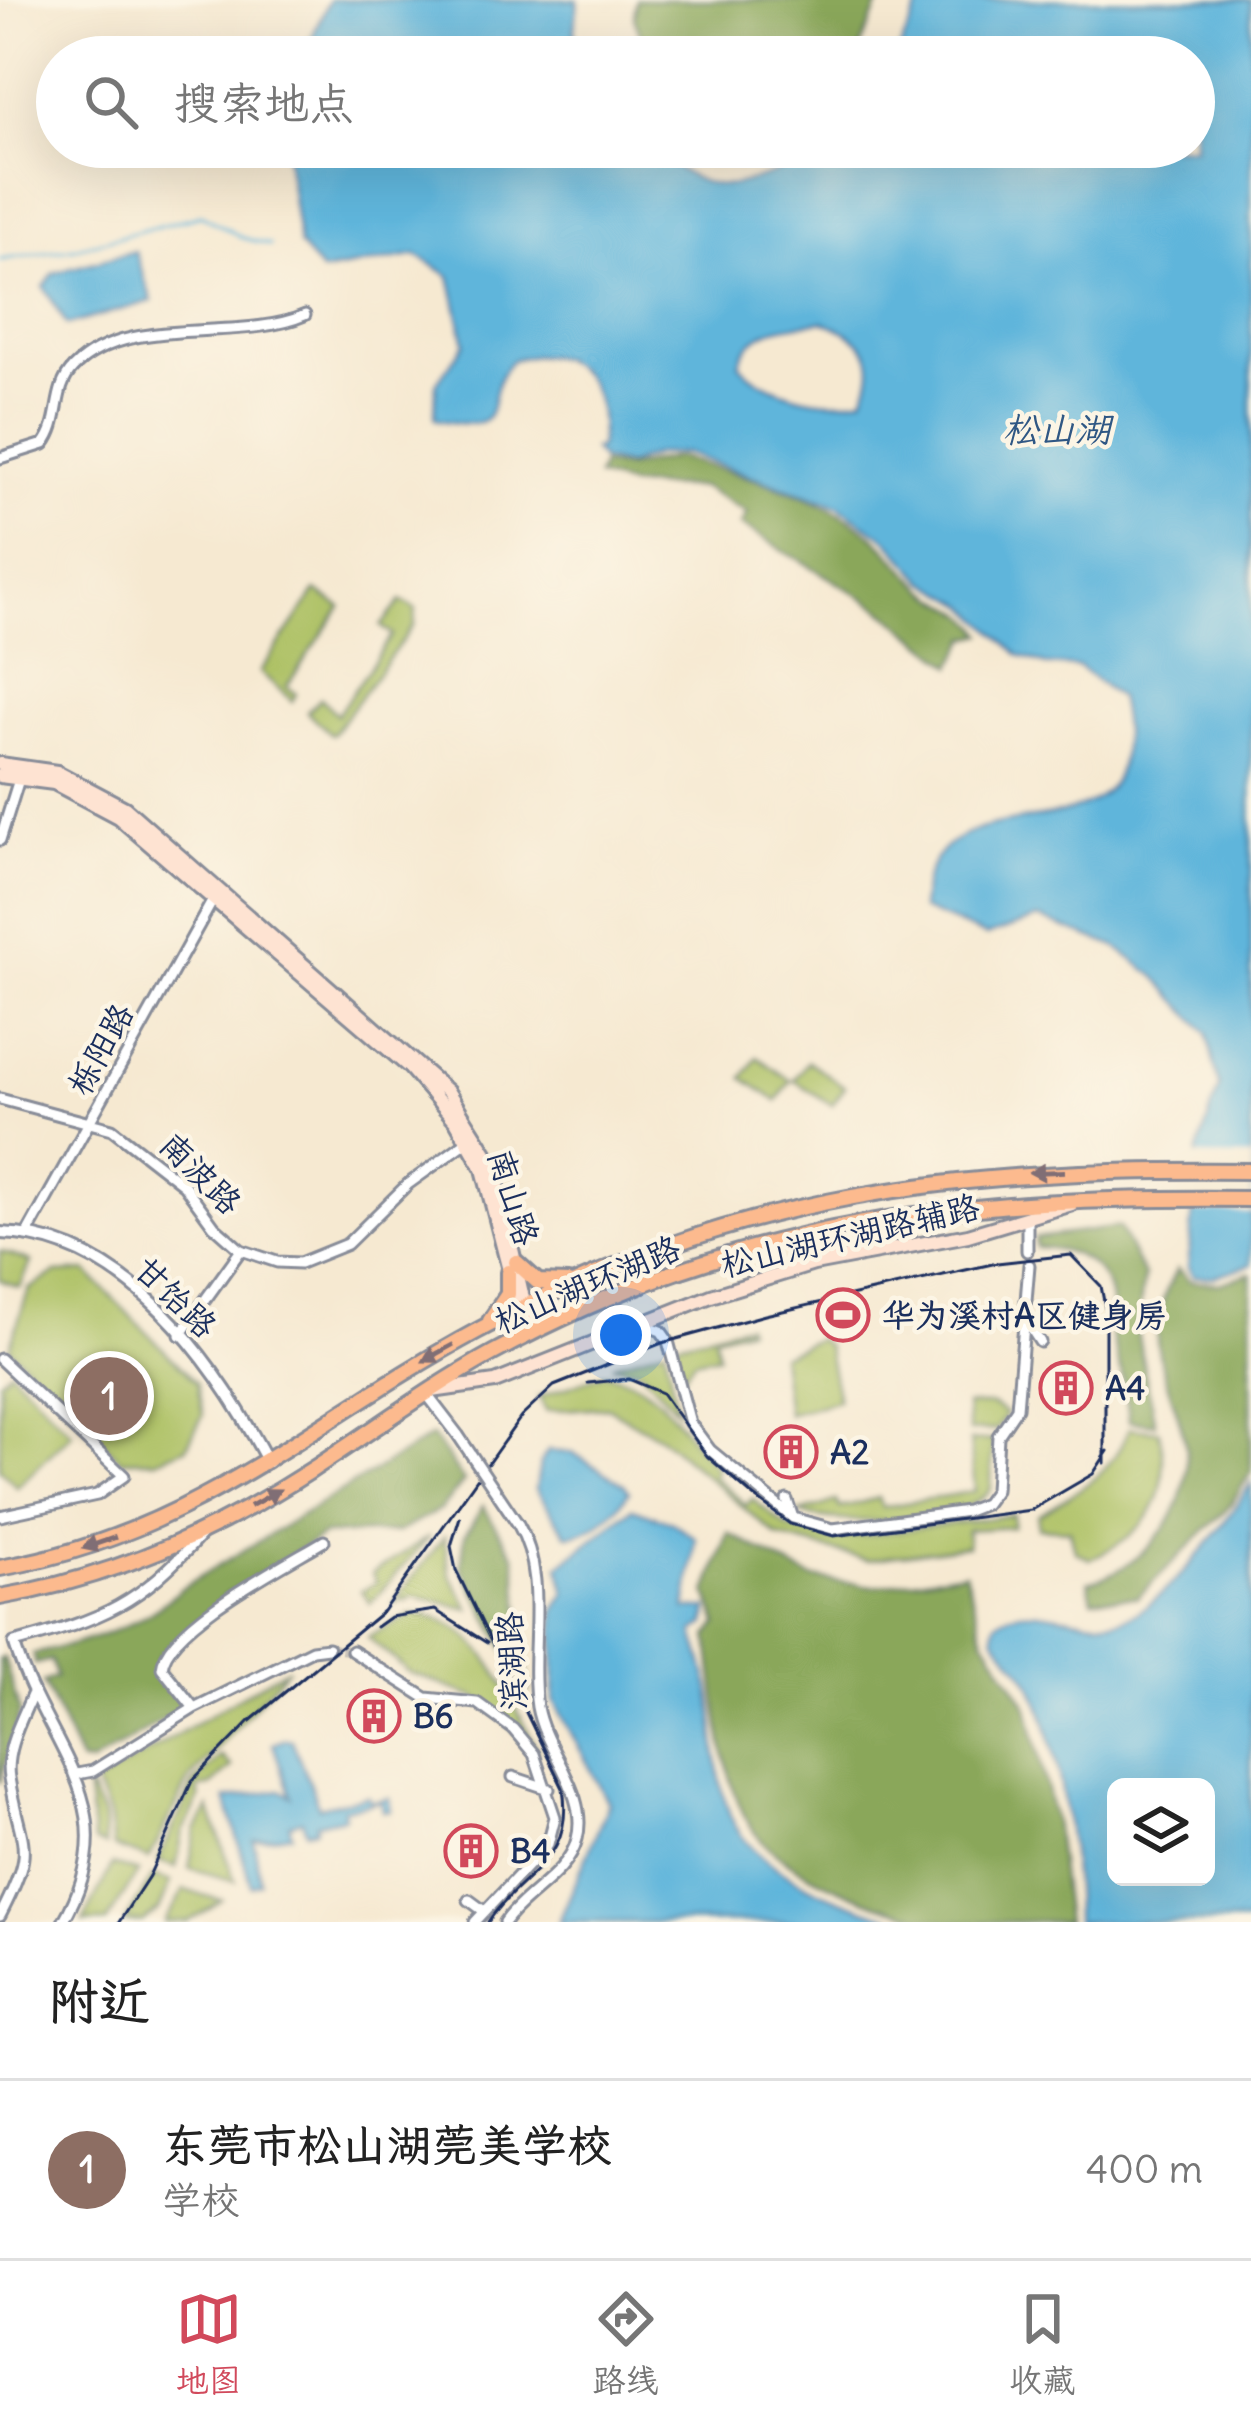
<!DOCTYPE html>
<html lang="zh">
<head>
<meta charset="utf-8">
<style>
	:root { --surface:#fff; --page:#f2f2f2; --text:#222; --muted:#767676; --line:#e0e0e0; --accent:#d1495b }
	body { margin:0; font-family:Delius,"LXGW WenKai TC",sans-serif; background:var(--page); color:var(--text) }
	.controls { position:absolute; right:36px; bottom:36px; display:grid; overflow:hidden; border-radius:18px; box-shadow:0 12px 48px #0002 }
	.controls button { width:108px; height:108px; display:grid; place-items:center; padding:0; border:0; border-bottom:3px solid var(--line); background:var(--surface); color:var(--text); font:60px sans-serif }
	.you { position:absolute; left:621px; top:1335px; width:42px; height:42px; margin:-30px; border:9px solid #fff; border-radius:50%; background:#1a73e8; box-shadow:0 0 0 18px #1a73e833 }
	.badge { display:grid; place-items:center; width:78px; height:78px; border-radius:50%; background:var(--accent); color:#fff; font-size:39px; font-weight:700 }
	.pin { position:absolute; translate:-50% -50%; border:6px solid #fff; box-shadow:0 3px 12px #0006 }
	.list { margin:0; padding:0; list-style:none }
	h2 { display:flex; justify-content:space-between; align-items:center; height:156px; margin:0; padding:0 48px; font-size:51px }
	h2 small { font-size:39px; font-weight:400; color:var(--muted) }
	.list li { display:grid; grid-template-columns:78px 1fr auto; gap:36px; align-items:center; box-sizing:border-box; height:180px; padding:0 48px; border-top:3px solid var(--line) }
	.list b { display:block; font-size:45px; white-space:nowrap }
	.list p { margin:0; font-size:39px; white-space:nowrap; color:var(--muted) }
	.list em { font-size:39px; font-style:normal; color:var(--muted) }
	.icon { flex:none; width:66px; height:66px; fill:none; stroke:currentColor; stroke-width:2; stroke-linecap:round; stroke-linejoin:round }
	.map { position:relative; flex:none; width:1251px; height:1922px; overflow:hidden }
	.search { position:absolute; background:var(--surface); box-shadow:0 12px 48px #0002; left:36px; right:36px; top:36px; height:132px; display:flex; align-items:center; gap:30px; box-sizing:border-box; padding:0 42px; border-radius:66px; color:var(--muted); font-size:45px }
	.sheet { height:336px; background:var(--surface) }
	nav { display:flex; justify-content:space-around; align-items:center; box-sizing:border-box; height:168px; border-top:3px solid var(--line); background:var(--surface); font-size:33px; color:var(--muted) }
	nav a { display:grid; justify-items:center; gap:6px }
	nav .on { color:var(--accent) }
	.map>svg:first-child { display:block }
</style>
</head>
<body>
<div class="map">
<svg width="1251" height="1922" viewBox="0 0 1251 1922">
	<rect width="100%" height="100%" fill="#fcf5e5"/>
	<filter id="ink" filterUnits="userSpaceOnUse"><feTurbulence type="fractalNoise" baseFrequency=".00833" numOctaves="2"/><feDisplacementMap in="SourceGraphic" scale="24" xChannelSelector="R" yChannelSelector="G"/><feConvolveMatrix kernelMatrix="1 2 1 2 8 2 1 2 1" color-interpolation-filters="sRGB"/></filter>
	<filter id="wash" filterUnits="userSpaceOnUse"><feTurbulence type="fractalNoise" baseFrequency=".004" numOctaves="4" result="noise"/><feDisplacementMap in="SourceGraphic" scale="48" xChannelSelector="R" yChannelSelector="G"/><feGaussianBlur stdDeviation="2.7" result="paint"/><feColorMatrix in="noise" values="0 0 0 0 0 0 0 0 0 0 0 0 0 0 0 0 0 1.4 0 .05"/><feComposite in="paint" operator="in"/></filter>
	<g filter="url(#wash)">
		<rect width="100%" height="100%" fill="#f6e9d1"/>
		<!-- green -->
		<path fill="#adc165" stroke="#647862" stroke-width="3" d="M316 591 341 607 287 686 296 694 292 701 260 672Z
			M401 601 416 609 414 625 332 735 307 712 321 698 337 715 392 635 381 626Z
			M757 1057 791 1081 777 1101 743 1078Z
			M808 1061 845 1087 832 1105 794 1080Z
			M0 1251 31 1262 20 1288 0 1280Z
			M86 1271 197 1383 203 1415 186 1448 156 1460H121L9 1348 29 1289 56 1273Z
			M746 1324 747 1328 714 1336 718 1355 694 1360 681 1378 674 1343Z
			M818 1339 827 1346 838 1400 787 1414 780 1355Z
			M665 1347 677 1410 639 1369 612 1365Z
			M10 1370 72 1433 17 1487 0 1469V1380Z
			M605 1373C667 1384 676 1429 717 1469L713 1476 746 1505 752 1499 787 1527 831 1540 1013 1515V1527L967 1530V1546L868 1560 778 1537 660 1437 607 1407 546 1411 539 1397Z
			M966 1405H992L1006 1414 996 1430 969 1431Z
			M1129 1428 1159 1431C1174 1498 1151 1531 1090 1559L1075 1551 1070 1530 1038 1528V1515C1079 1491 1112 1474 1129 1428Z
			M993 1440 991 1489C962 1527 841 1526 799 1513L836 1501 840 1508 878 1498 882 1507 975 1491 970 1441Z
			M430 1536 370 1603 361 1591 376 1582 372 1574Z
			M444 1537 450 1574 470 1609 415 1596 394 1602Z
			M413 1614C483 1617 509 1697 538 1752L479 1699 408 1672 368 1637Z
			M289 1667 190 1779 149 1859 113 1847 109 1815 95 1784Z
			M221 1756 232 1767 212 1785 198 1789 200 1798 183 1832 176 1867 158 1861 194 1783Z
			M87 1785 103 1816 105 1846 94 1842Z
			M209 1808 235 1881 189 1868 196 1830Z
			M112 1865 138 1872 107 1922H83Z
			M153 1876 171 1882 159 1910 143 1922H125Z
			M184 1890 222 1900 187 1922H165Z"/>
		<!-- forest -->
		<path fill="#8aa75a" stroke="#526b5c" stroke-width="3" d="M636 0H881L856 57H649L634 17Z
			M676 457C738 474 815 493 867 531 890 548 905 573 927 590 951 609 964 605 984 634L968 638 953 666 880 608 741 525 747 513 701 487 630 486 597 477 602 464 625 468Z
			M1119 1227 1144 1276 1137 1331 1155 1424 1129 1421C1126 1386 1121 1372 1112 1339 1109 1328 1112 1314 1111 1302 1106 1262 1071 1248 1036 1247L1035 1238Z
			M1177 1269 1190 1281 1219 1283 1251 1273V1472L1229 1507 1138 1597 1092 1599 1088 1582C1144 1568 1193 1512 1186 1450 1182 1413 1160 1377 1157 1340 1155 1318 1166 1288 1177 1269Z
			M432 1436 464 1481 441 1509 398 1532 324 1535 228 1594 159 1656 158 1668 185 1706 91 1764 81 1763 43 1682 56 1677 51 1660 35 1664 33 1654C88 1642 139 1628 180 1589Z
			M483 1506 515 1556 529 1693 461 1567 465 1535Z
			M728 1533 812 1578 874 1586 965 1572 984 1638 1028 1707 1054 1820 1066 1922C1029 1922 992 1922 955 1922 901 1918 789 1877 755 1833 720 1786 717 1694 708 1636L718 1624 707 1593Z
			M4 1658 20 1712 0 1783V1659Z"/>
		<!-- water -->
		<path fill="#5eb5db" stroke="#3c729c" stroke-width="3" fill-rule="evenodd" d="M329 0H578L574 32 584 57H303Z
			M922 0H1251V1265L1212 1277 1193 1276 1188 1268 1198 1151 1219 1087 1207 1033 1155 976 1116 947 1039 918 986 936 921 909C929 751 1162 893 1118 697L1079 667 1046 665 1019 655 967 605 925 581 886 538 838 506 685 453 656 454 627 465 601 460 593 450 599 448C609 389 575 340 512 360 475 399 518 437 435 419L436 384 465 343 450 276 417 255 322 272 299 245 285 147H644C665 161 695 184 721 186 743 187 814 161 829 147H1194V57H896ZM822 321C861 336 884 355 863 397 828 409 762 393 739 363 754 323 785 328 822 321Z
			M135 251 152 301 67 325 44 287 54 273Z
			M548 1451 573 1453 624 1484 629 1491C617 1512 590 1535 567 1535L536 1489 540 1463Z
			M1251 1483V1922H1075C1076 1861 1058 1733 1029 1681 1019 1664 1004 1652 994 1636L995 1623C1027 1594 1081 1630 1122 1619 1165 1607 1227 1521 1251 1483ZM1116 1787H1206V1877H1116Z
			M632 1508 672 1522 696 1538 686 1609 708 1608 706 1624 694 1632C699 1653 708 1675 711 1695 716 1734 715 1777 730 1815 754 1876 852 1906 907 1922H559L609 1803 554 1701 555 1610 566 1592 559 1566Z
			M286 1739 292 1740 319 1807 368 1796 371 1802 389 1798 391 1810 383 1811 381 1801 343 1809 344 1817 316 1823V1829L306 1831 302 1820 289 1824 292 1834 254 1840 260 1882 251 1886 226 1799 280 1790 291 1796 273 1744Z"/>
		<!-- pier -->
		<path fill="#f6e9d1" d="M1192 1156 1251 1157V1213L1188 1212Z"/>
		<g fill="none" stroke-linecap="round" stroke-linejoin="round">
			<!-- stream -->
			<path stroke="#5eb5db" stroke-width="3" d="M0 260 76 248 201 215 243 238 270 245"/>
		</g>
	</g>
	<g filter="url(#ink)">
		<g fill="none" stroke-linecap="round" stroke-linejoin="round">
			<!-- minor-tunnel -->
			<path stroke="#cac4ba" stroke-width="9" stroke-dasharray="9 4.5" stroke-linecap="butt" d="M328 1648 352 1651"/>
			<!-- minor casing -->
			<g stroke="#888c98" stroke-width="15">
				<path id="minor" d="M0 458 44 444C62 421 52 390 73 368 127 312 239 344 305 315
					M0 840 20 776
					M0 1099 112 1129 184 1185 214 1226 241 1250 277 1262 300 1263 347 1244 408 1184 468 1141
					M1027 1219V1251
					M27 1234 214 898
					M1025 1319 1040 1342
					M643 1324 661 1331 668 1341 690 1423 710 1450 793 1518 833 1529 967 1511 985 1504 995 1490 998 1436 1017 1408 1029 1265
					M180 1335 241 1250
					M0 1359 124 1476 97 1495 0 1516
					M425 1392 458 1435
					M787 1500 793 1518
					M352 1651 426 1698 477 1703 513 1729 534 1754 555 1817 548 1844 475 1922
					M194 1708 162 1668C166 1625 288 1563 324 1541
					M77 1774 93 1771 194 1708 312 1650 328 1648
					M513 1777 549 1789
					M469 1900 484 1911
					M0 1916C38 1843 21 1851 9 1778 4 1751 22 1719 32 1695
					M63 1922C130 1806 47 1750 14 1643 105 1618 138 1605 202 1534
					M505 1922C525 1893 568 1875 577 1839 589 1793 545 1752 537 1707 528 1648 550 1578 518 1524"/>
			</g>
			<!-- tertiary casing -->
			<g stroke="#888c98" stroke-width="16">
				<path id="tertiary" d="M0 1233C125 1235 215 1362 268 1462"/>
			</g>
			<!-- secondary casing -->
			<g stroke="#888c98" stroke-width="18">
				<path id="secondary" d="M0 764 57 772 125 808 448 1092 493 1164 531 1334
					M0 776 54 783 118 817 410 1068 456 1121 483 1169 521 1317
					M432 1391 495 1382 711 1296 814 1264 968 1235 1072 1204"/>
			</g>
			<!-- primary casing -->
			<g stroke="#888c98" stroke-width="20">
				<path id="primary" d="M516 1262 538 1282 568 1283
					M490 1321 508 1294V1272
					M0 1568C196 1534 310 1421 477 1331 739 1190 959 1168 1251 1171
					M0 1597C112 1578 214 1533 310 1471 371 1432 429 1388 493 1353 747 1216 969 1196 1251 1199"/>
			</g>
			<!-- minor -->
			<use href="#minor" stroke="#fff" stroke-width="9"/>
			<!-- tertiary -->
			<use href="#tertiary" stroke="#fff" stroke-width="10"/>
			<!-- secondary -->
			<use href="#secondary" stroke="#fee3d2" stroke-width="12"/>
			<!-- primary -->
			<use href="#primary" stroke="#fcba8e" stroke-width="14"/>
			<!-- tram -->
			<path stroke="#1b2f5e" stroke-width="3" d="M588 1383 629 1379 662 1393 707 1456 753 1496 790 1524 834 1536 1031 1510 1093 1474 1108 1451
				M460 1517 451 1546 456 1570 563 1788C575 1862 523 1870 488 1922
				M376 1627 390 1617 435 1610 487 1643
				M119 1922 149 1876 192 1781 250 1721 383 1611 521 1417 554 1386 662 1343 765 1315 997 1263 1071 1255 1101 1286 1105 1307V1463"/>
			<!-- minor-bridge casing -->
			<g stroke="#888c98" stroke-width="15" stroke-linecap="butt">
				<path id="minor-bridge" d="M458 1435 518 1524"/>
			</g>
			<!-- minor-bridge -->
			<use href="#minor-bridge" stroke="#fff" stroke-width="9"/>
		</g>
		<!-- one-way arrows -->
		<defs><path id="oneway-solid" d="M-6-.8H1V-3.2L6.5 0L1 3.2V.8H-6Z" transform="scale(3)"/></defs>
		<g fill="#806e74">
			<use href="#oneway-solid" transform="translate(1047 1172) rotate(178)"/>
			<use href="#oneway-solid" transform="translate(438 1353) rotate(151)"/>
			<use href="#oneway-solid" transform="translate(265 1498) rotate(-29)"/>
			<use href="#oneway-solid" transform="translate(99 1543) rotate(161)"/>
		</g>
	</g>
	<!-- icons -->
	<defs>
		<g id="stadium-ring" transform="scale(2.7)"><circle r="9.5" fill="#fcf5e5" stroke="#d1495b" stroke-width="1.5"/><path d="M0-5a6.5 5 0 1 0 0 10a6.5 5 0 1 0 0-10ZM-3.5-1.8h7v3.6h-7Z" fill="#d1495b"/></g>
		<g id="building-ring" transform="scale(2.7)"><circle r="9.5" fill="#fcf5e5" stroke="#d1495b" stroke-width="1.5"/><path d="M-4-6H4V6H1V3H-1V6H-4ZM-2.5-4.3h1.7v1.8h-1.7ZM.8-4.3h1.7v1.8H.8ZM-2.5-1h1.7V.8h-1.7ZM.8-1h1.7V.8H.8Z" fill="#d1495b"/></g>
	</defs>
	<g fill-rule="evenodd">
		<use href="#stadium-ring" x="843" y="1315"/>
		<use href="#building-ring" x="1066" y="1388"/>
		<use href="#building-ring" x="791" y="1452"/>
		<use href="#building-ring" x="374" y="1716"/>
		<use href="#building-ring" x="471" y="1851"/>
	</g>
	<g text-anchor="middle" stroke-width="9" stroke-linejoin="round" paint-order="stroke">
		<!-- street labels -->
		<g font-size="33" fill="#1b2f5e" stroke="#fcf5e5">
			<text transform="translate(100 1049) rotate(-61)" y="12">栎阳路</text>
			<text transform="translate(201 1173) rotate(45)" y="12">南波路</text>
			<text transform="translate(514 1197) rotate(73)" y="12">南山路</text>
			<text transform="translate(850 1235) rotate(-13)" y="12">松山湖环湖路辅路</text>
			<text transform="translate(587 1284) rotate(-23)" y="12">松山湖环湖路</text>
			<text transform="translate(176 1297) rotate(44)" y="12">甘饴路</text>
			<text transform="translate(511 1661) rotate(-93)" y="12">滨湖路</text>
		</g>
		<!-- poi labels -->
		<g font-size="33" font-weight="bold" fill="#1b2f5e" stroke="#fcf5e5" text-anchor="start">
			<text x="882" y="1327">华为溪村A区健身房</text>
			<text x="1105" y="1400">A4</text>
			<text x="830" y="1464">A2</text>
			<text x="413" y="1728">B6</text>
			<text x="510" y="1863">B4</text>
		</g>
		<!-- water labels -->
		<g font-size="36" font-style="italic" fill="#2f5784" stroke="#fcf5e5">
			<text x="1057" y="442">松山湖</text>
		</g>
	</g>
</svg>
<div class="controls">
<button><svg class="icon" aria-label="layers" viewBox="0 0 24 24"><path d="M12 4l9 5-9 5-9-5zM3 14l9 5 9-5"/></svg></button>
</div>
<div class="you"></div>
<div class="pin badge" style="left:109px;top:1396px;background:#8d6e63">1</div>
<div class="search"><svg class="icon" aria-label="search" viewBox="0 0 24 24"><circle cx="10" cy="10" r="6"/><path d="M15 15l6 6"/></svg>搜索地点</div>
</div>
<section class="sheet">
<h2>附近<small></small></h2>
<ul class="list">
<li><span class="badge" style="background:#8d6e63">1</span><div><b>东莞市松山湖莞美学校</b><p>学校</p></div><em>400 m</em></li>
</ul>
</section>
<nav>
<a class="on"><svg class="icon" aria-label="map" viewBox="0 0 24 24"><path d="M3 6l6-2 6 2 6-2v14l-6 2-6-2-6 2zM9 4v14M15 6v14"/></svg>地图</a>
<a><svg class="icon" aria-label="directions" viewBox="0 0 24 24"><path d="M12 3l9 9-9 9-9-9zM9 14v-3h6M13 9l2 2-2 2"/></svg>路线</a>
<a><svg class="icon" aria-label="saved" viewBox="0 0 24 24"><path d="M7 4h10v16l-5-4-5 4z"/></svg>收藏</a>
</nav>
</body>
</html>
